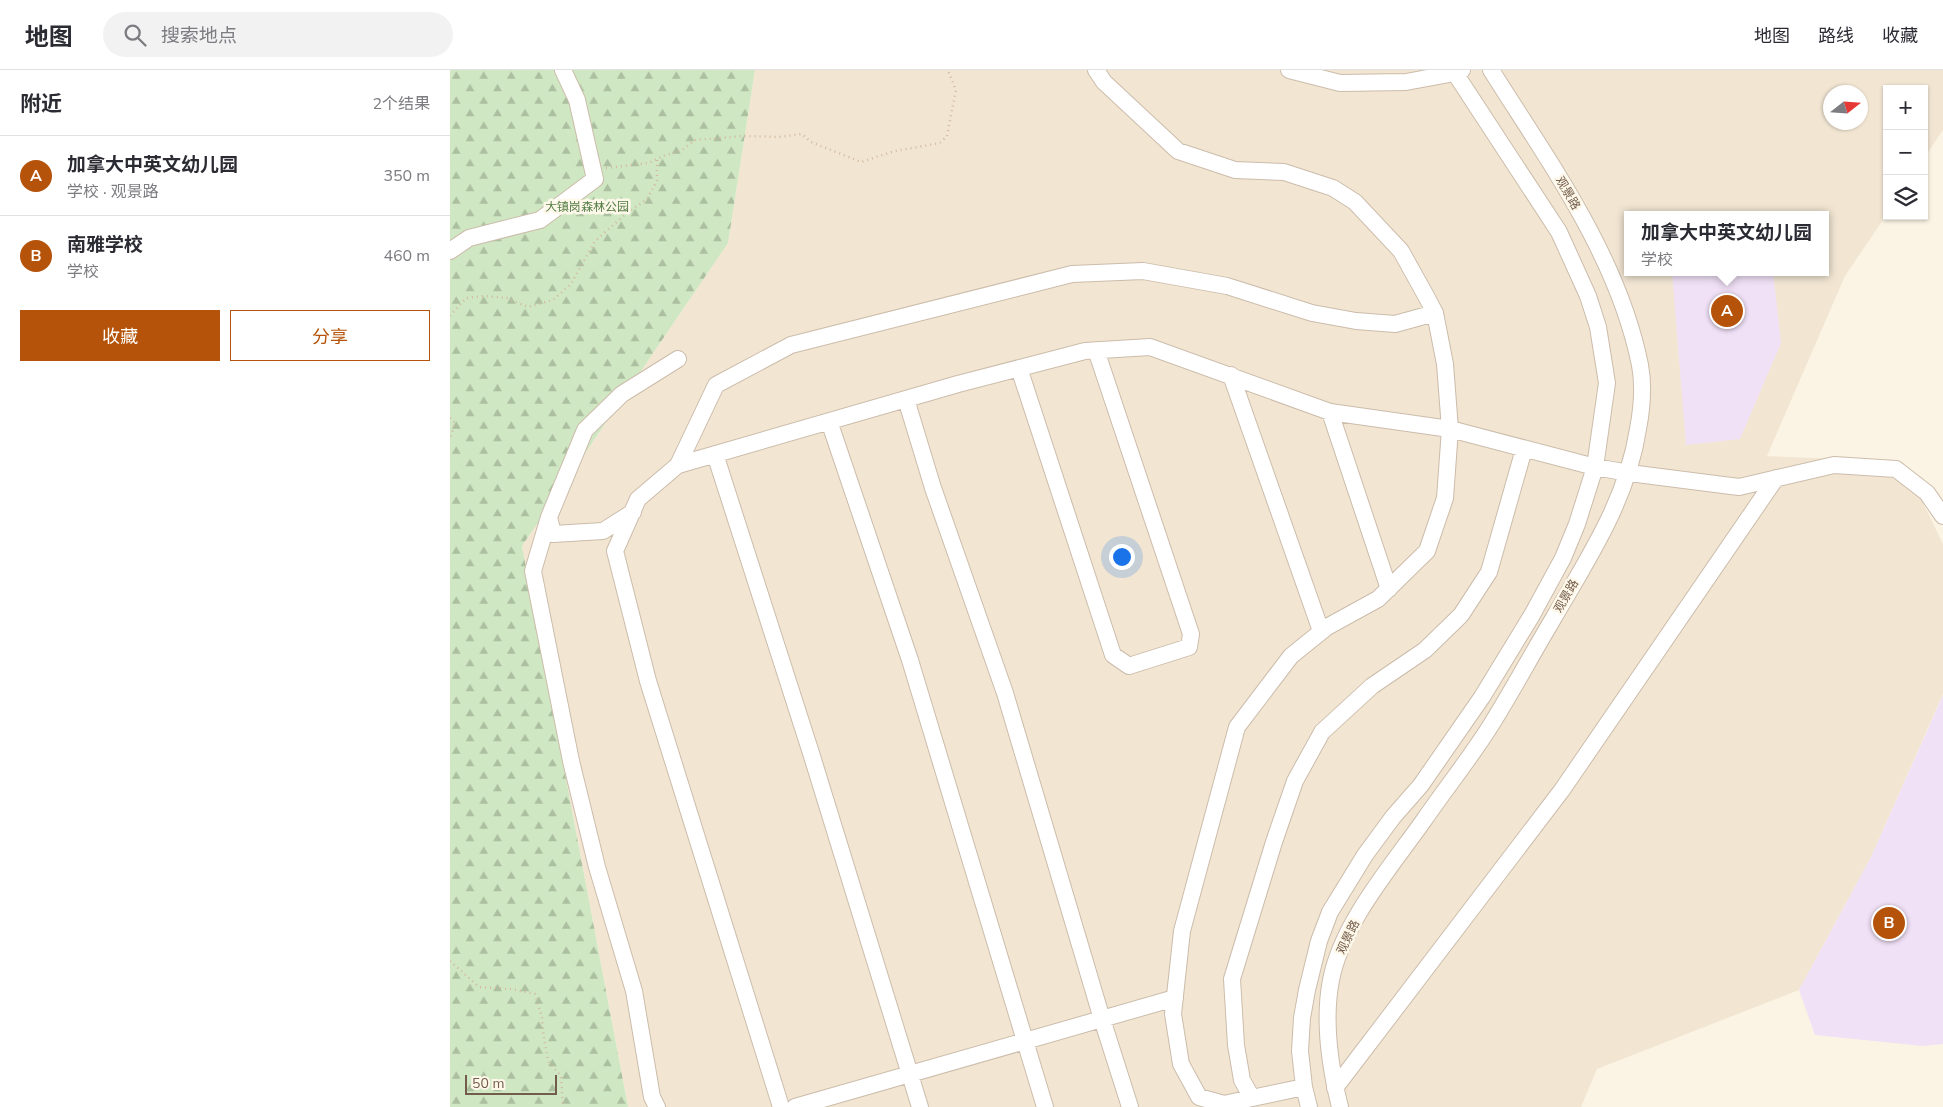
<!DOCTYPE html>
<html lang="zh">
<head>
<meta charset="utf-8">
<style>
	:root { --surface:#fff; --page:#f2f2f3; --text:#2b2b33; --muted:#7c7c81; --line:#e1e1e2; --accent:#b45309 }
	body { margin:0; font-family:"Nunito Sans","Noto Sans SC",sans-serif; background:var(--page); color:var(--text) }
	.controls { position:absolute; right:15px; top:15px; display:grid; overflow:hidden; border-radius:0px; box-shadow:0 1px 4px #0004 }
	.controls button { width:45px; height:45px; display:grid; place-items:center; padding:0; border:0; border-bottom:1px solid var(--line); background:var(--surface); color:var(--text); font:25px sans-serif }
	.compass { position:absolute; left:1373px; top:15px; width:45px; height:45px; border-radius:50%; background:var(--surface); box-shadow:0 1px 4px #0004; rotate:73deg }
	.scale { position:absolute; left:15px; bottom:12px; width:92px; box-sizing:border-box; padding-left:5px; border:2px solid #725c4b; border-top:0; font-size:14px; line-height:18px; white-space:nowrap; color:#725c4b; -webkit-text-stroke:4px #fef8ea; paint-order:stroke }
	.you { position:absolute; left:671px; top:486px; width:18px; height:18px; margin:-12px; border:4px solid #fff; border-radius:50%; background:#1a73e8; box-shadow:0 0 0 8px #1a73e833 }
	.badge { display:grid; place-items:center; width:32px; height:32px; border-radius:50%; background:var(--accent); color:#fff; font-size:16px; font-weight:700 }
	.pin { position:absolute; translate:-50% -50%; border:2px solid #fff; box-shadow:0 1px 5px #0006 }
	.popup { position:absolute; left:1174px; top:141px; width:205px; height:65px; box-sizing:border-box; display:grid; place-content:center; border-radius:0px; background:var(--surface); filter:drop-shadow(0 1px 4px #0005); font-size:16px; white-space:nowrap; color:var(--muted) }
	.popup b { font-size:19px; color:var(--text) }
	.popup::after { content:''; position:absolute; left:50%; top:100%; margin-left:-10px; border:10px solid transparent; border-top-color:var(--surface) }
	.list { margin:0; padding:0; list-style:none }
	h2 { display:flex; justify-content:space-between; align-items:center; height:65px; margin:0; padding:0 20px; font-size:21px }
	h2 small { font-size:16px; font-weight:400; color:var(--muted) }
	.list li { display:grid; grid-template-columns:32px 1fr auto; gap:15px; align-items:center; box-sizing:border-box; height:80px; padding:0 20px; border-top:1px solid var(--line) }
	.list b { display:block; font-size:19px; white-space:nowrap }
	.list p { margin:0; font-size:16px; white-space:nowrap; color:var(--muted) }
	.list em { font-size:16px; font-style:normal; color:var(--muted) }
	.actions { display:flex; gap:10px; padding:15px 20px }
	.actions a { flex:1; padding:11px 0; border:1px solid var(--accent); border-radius:0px; text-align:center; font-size:18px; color:var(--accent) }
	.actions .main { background:var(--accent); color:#fff }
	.icon { flex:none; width:28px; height:28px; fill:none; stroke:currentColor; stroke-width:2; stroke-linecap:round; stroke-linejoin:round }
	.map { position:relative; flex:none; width:1493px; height:1037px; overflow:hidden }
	header { display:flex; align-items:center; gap:30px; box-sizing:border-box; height:70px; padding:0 25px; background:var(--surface); border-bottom:1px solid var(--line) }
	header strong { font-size:24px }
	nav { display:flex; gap:28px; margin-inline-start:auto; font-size:18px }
	.search { width:350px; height:45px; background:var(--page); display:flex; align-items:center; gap:12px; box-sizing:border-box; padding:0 18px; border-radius:28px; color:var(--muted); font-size:19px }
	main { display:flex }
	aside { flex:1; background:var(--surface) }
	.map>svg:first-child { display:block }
</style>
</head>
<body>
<header>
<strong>地图</strong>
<div class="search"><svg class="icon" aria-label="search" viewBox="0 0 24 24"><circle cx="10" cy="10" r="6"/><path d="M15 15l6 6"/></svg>搜索地点</div>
<nav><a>地图</a><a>路线</a><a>收藏</a></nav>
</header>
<main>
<aside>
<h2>附近<small>2个结果</small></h2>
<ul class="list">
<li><span class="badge">A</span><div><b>加拿大中英文幼儿园</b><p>学校 · 观景路</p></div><em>350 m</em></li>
<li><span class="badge">B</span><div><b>南雅学校</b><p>学校</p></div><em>460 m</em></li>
</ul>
<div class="actions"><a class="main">收藏</a><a>分享</a></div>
</aside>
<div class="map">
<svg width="1493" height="1037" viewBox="0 0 1493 1037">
	<defs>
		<pattern id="forest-firs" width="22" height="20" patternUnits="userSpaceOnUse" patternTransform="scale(1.25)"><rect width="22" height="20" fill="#cfe8c3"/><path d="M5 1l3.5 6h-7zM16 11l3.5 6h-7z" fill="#acbfa0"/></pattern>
	</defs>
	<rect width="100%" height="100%" fill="#fbf4e4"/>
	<!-- residential -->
	<path fill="#f2e6d3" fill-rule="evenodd" d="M305 0H1493V60L1474 88V19H1437V144L1395 206 1317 386 1453 392 1493 474V624L1421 787 1349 920 1147 999 1131 1037H178L72 476 278 173ZM1380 22H1410V52H1380ZM1178 145H1376V202H1178Z"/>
	<!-- education -->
	<path fill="#f1e1f7" d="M1222 202H1323L1331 273 1290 369 1236 375Z
		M1493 625V974L1473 976 1365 965 1349 920 1421 787Z"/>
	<!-- forest -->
	<path fill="url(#forest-firs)" d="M0 0H305L278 173 72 476 178 1037H0Z"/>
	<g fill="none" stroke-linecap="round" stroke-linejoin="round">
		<!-- minor casing -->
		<g stroke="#ccbcab" stroke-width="18">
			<path id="minor" d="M646 0 654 12 728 81 785 100 834 102 883 118 905 132 951 181 976 226 985 243 995 294 1000 359 995 428 977 481 928 529 877 557 841 586 787 657 732 861 723 944 731 994 749 1027 774 1034 854 1017
				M839 0 890 13 956 12 1005 3 1012 0
				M0 181 19 168 90 150 145 109 127 30 113 0
				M569 298 663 585 679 596 739 577 741 564 646 280
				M781 305 871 561
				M456 329 483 418 555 623 652 949 680 1037
				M880 342 939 519
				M379 351 460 590 595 1037
				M265 384 361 683 470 1037
				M228 395 266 315 341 275 622 204 693 201 777 216 862 243 906 251 945 254 985 243
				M183 442 153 461 103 464 99 447 135 360 172 324 228 289
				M99 447 83 501 121 691 147 797 184 921 202 1027 207 1037
				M885 1018 1112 720 1326 408
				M802 1028 792 1010 786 975 782 909 824 772 845 711 872 662 922 616 975 580 1011 545 1039 502 1074 379
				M331 1037 198 611 165 481 188 429 228 395 508 314 635 281 700 277 880 342 1000 359 1145 397 1179 403 1289 417 1384 395 1446 399 1477 423 1493 446
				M345 1037 725 928
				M859 1037 854 1017 850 981 852 948 857 920 869 871 880 842 915 785 943 747 971 715 1032 627 1082 545 1113 488 1127 454 1145 397 1157 313 1148 257 1138 226 1109 162 1003 0
				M890 1037C880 997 873 951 881 910 892 853 941 797 974 750 996 718 1021 687 1041 655 1063 620 1082 584 1103 549 1139 487 1177 430 1188 359 1192 338 1194 316 1190 295 1168 186 1099 92 1041 0"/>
		</g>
		<!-- path -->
		<path stroke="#d4b8a0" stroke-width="2.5" stroke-dasharray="1 4" stroke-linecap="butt" d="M156 98 199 93 213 86 232 80 245 70 294 66 329 67 352 64 361 72 411 92 445 81 490 73 497 66 506 20 499 3 496 0
			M0 246 16 228 34 226 57 228 78 237 103 230 121 214 145 171 177 143 197 129 207 111V90
			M0 348 5 353 0 369
			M0 891 29 917 61 919 85 924 92 947 93 962 98 991 111 1006 113 1037"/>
		<!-- minor -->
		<use href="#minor" stroke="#fff" stroke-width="16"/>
	</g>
	<g text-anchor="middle" stroke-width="5" stroke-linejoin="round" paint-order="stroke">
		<!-- street labels -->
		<g font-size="12" fill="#725c4b" stroke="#fef8ea">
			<text transform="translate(1118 123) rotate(60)" y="4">观景路</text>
			<text transform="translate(1116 526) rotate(-60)" y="4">观景路</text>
			<text transform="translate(898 867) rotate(-64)" y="4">观景路</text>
		</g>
		<!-- park labels -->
		<g font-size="12" fill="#527d46" stroke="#fef8ea">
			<text x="137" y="141">大镇岗森林公园</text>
		</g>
	</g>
</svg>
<div class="controls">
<button>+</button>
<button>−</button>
<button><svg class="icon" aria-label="layers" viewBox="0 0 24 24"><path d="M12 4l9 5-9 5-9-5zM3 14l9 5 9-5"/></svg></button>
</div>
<svg class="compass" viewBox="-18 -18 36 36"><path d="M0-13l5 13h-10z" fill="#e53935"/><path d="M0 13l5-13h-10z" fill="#7c7c81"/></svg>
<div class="scale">50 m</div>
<div class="you"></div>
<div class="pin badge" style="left:1277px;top:241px">A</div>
<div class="popup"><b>加拿大中英文幼儿园</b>学校</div>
<div class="pin badge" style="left:1439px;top:853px">B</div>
</div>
</main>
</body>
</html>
